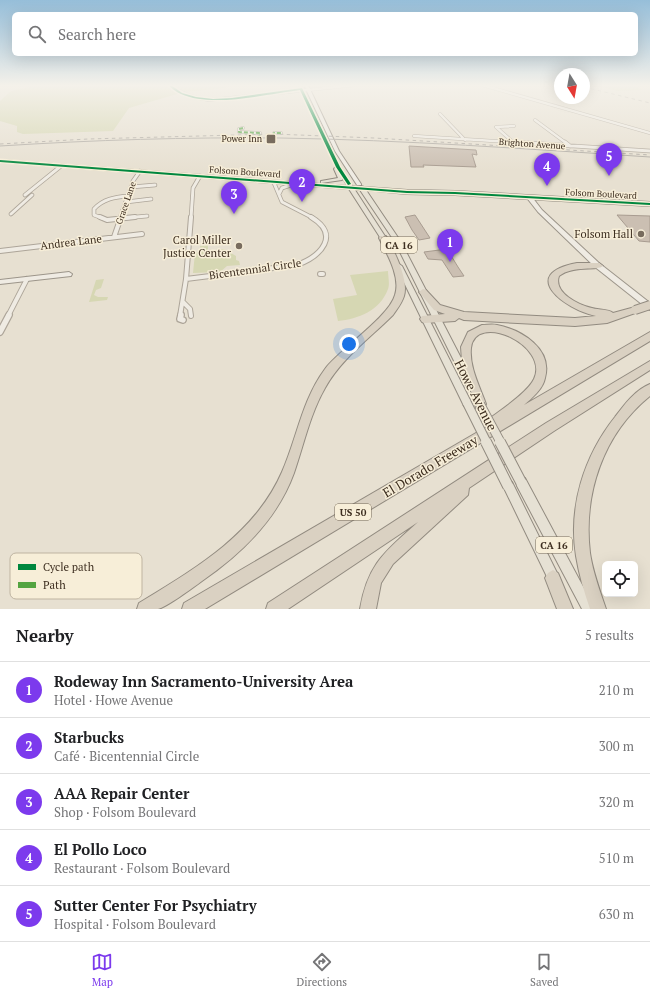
<!DOCTYPE html>
<html lang="en">
<head>
<meta charset="utf-8">
<style>
	:root { --surface:#fff; --page:#f2f2f2; --text:#202124; --muted:#757577; --line:#e0e0e0; --accent:#7c3aed }
	body { margin:0; font-family:"PT Serif",serif; background:var(--page); color:var(--text) }
	.controls { position:absolute; right:12px; bottom:12px; display:grid; overflow:hidden; border-radius:6px; box-shadow:0 4px 16px #0002 }
	.controls button { width:36px; height:36px; display:grid; place-items:center; padding:0; border:0; border-bottom:1px solid var(--line); background:var(--surface); color:var(--text); font:20px sans-serif }
	.compass { position:absolute; left:554px; top:68px; width:36px; height:36px; border-radius:50%; background:var(--surface); box-shadow:0 4px 16px #0002; rotate:169deg }
	.you { position:absolute; left:349px; top:344px; width:14px; height:14px; margin:-10px; border:3px solid #fff; border-radius:50%; background:#1a73e8; box-shadow:0 0 0 6px #1a73e833 }
	.badge { display:grid; place-items:center; width:26px; height:26px; border-radius:50%; background:var(--accent); color:#fff; font-size:13px; font-weight:700 }
	.pin { position:absolute; translate:-50% -33px; filter:drop-shadow(0 1px 2px #0008) }
	.pin::after { content:''; position:absolute; top:21px; width:14px; height:12px; background:inherit; clip-path:polygon(0 0,100% 0,50% 100%) }
	.list { margin:0; padding:0; list-style:none }
	h2 { display:flex; justify-content:space-between; align-items:center; height:52px; margin:0; padding:0 16px; font-size:17px }
	h2 small { font-size:13px; font-weight:400; color:var(--muted) }
	.list li { display:grid; grid-template-columns:26px 1fr auto; gap:12px; align-items:center; box-sizing:border-box; height:56px; padding:0 16px; border-top:1px solid var(--line) }
	.list b { display:block; font-size:15px; white-space:nowrap }
	.list p { margin:0; font-size:13px; white-space:nowrap; color:var(--muted) }
	.list em { font-size:13px; font-style:normal; color:var(--muted) }
	.icon { flex:none; width:22px; height:22px; fill:none; stroke:currentColor; stroke-width:2; stroke-linecap:round; stroke-linejoin:round }
	.map { position:relative; flex:none; width:650px; height:609px; overflow:hidden }
	.search { position:absolute; background:var(--surface); box-shadow:0 4px 16px #0002; left:12px; right:12px; top:12px; height:44px; display:flex; align-items:center; gap:10px; box-sizing:border-box; padding:0 14px; border-radius:6px; color:var(--muted); font-size:15px }
	.sheet { height:332px; background:var(--surface) }
	nav { display:flex; justify-content:space-around; align-items:center; box-sizing:border-box; height:56px; border-top:1px solid var(--line); background:var(--surface); font-size:11px; color:var(--muted) }
	nav a { display:grid; justify-items:center; gap:2px }
	nav .on { color:var(--accent) }
	.map>svg:first-child { display:block }
</style>
</head>
<body>
<div class="map">
<svg width="650" height="609" viewBox="0 0 650 609">
	<rect width="100%" height="100%" fill="#e7e0d1"/>
	<!-- green -->
	<path fill="#d6d7b3" d="M39 85H225L226 88 184 92 129 108 113 131 23 134 17 132V126L0 121V101L11 91Z
		M593 85H633L642 90 618 91Z
		M208 245V251L224 249 236 256V260L239 261 240 265 227 266 220 272 193 273 195 253 201 251 200 246Z
		M388 271C388 276 390 284 388 289 380 311 358 319 338 321L333 299 357 295 350 275Z
		M104 279 101 288 96 290 94 295 98 297H108L107 300 89 302 96 280Z"/>
	<!-- building -->
	<path fill="#cbbfb2" stroke="#a89c90" d="M409 146 476 150 477 155 472 154 476 167 423 165 424 167H411Z
		M415 215 430 238 419 240 412 230 405 217Z
		M617 215 650 216V242L639 241Z
		M447 249 458 267 464 276 453 277 442 260 428 259 424 252Z"/>
	<g fill="none" stroke-linecap="round" stroke-linejoin="round">
		<!-- street-far3 casing -->
		<g stroke="#ada599" stroke-width="3.5">
			<path id="street-far3" d="M169 85C182 94 193 98 209 100L356 85
				M482 85 650 133
				M440 114 465 140
				M535 120 566 143
				M496 127 514 143
				M496 127 514 126
				M243 128 239 129V132L260 133 259 136
				M273 136 274 133H281
				M414 136 528 143"/>
		</g>
		<!-- street-far2 casing -->
		<g stroke="#ada599" stroke-width="4.5">
			<path id="street-far2" d="M513 142 650 151
				M565 142 570 146
				M274 183 282 202 313 218
				M131 187 155 185
				M279 194 282 188 294 184
				M25 195 61 166
				M126 202 151 199
				M11 214 32 195
				M102 218 94 215V209C103 199 115 197 128 196
				M120 218 133 181 140 171
				M125 218 147 216
				M191 218 193 188 200 176"/>
		</g>
		<!-- street-far1 casing -->
		<g stroke="#ada599" stroke-width="6">
			<path id="street-far1" d="M100 217 107 220 135 217
				M114 237 121 217
				M0 251 142 234
				M320 274H323
				M186 279 297 265C321 256 341 235 311 217
				M183 302 190 309 191 316
				M8 316 27 279
				M180 316 186 279 191 217"/>
		</g>
		<!-- street casing -->
		<g stroke="#ada599" stroke-width="8">
			<path id="street" d="M181 315 180 319 183 320
				M0 332 9 315"/>
		</g>
		<!-- secondary casing -->
		<g stroke="#9c958a" stroke-width="2">
			<path id="secondary" d="M298 85H301L340 167 351 184V185H347L336 167Z
				M304 85H308L339 151 361 184V185H357L335 151Z
				M530 196 532 197 542 210 599 263 650 303V310L648 309 595 267 538 212 527 198Z
				M69 272 72 274 71 276 0 284V280Z"/>
		</g>
		<!-- primary casing -->
		<g stroke="#928b80" stroke-width="2">
			<path id="primary" d="M0 160 348 186 350 185 353 186 359 187 361 186 364 187 407 190 455 191 650 202V206L455 195 407 194 366 190 401 242 474 383 475 386 474 389 471 390 468 389 395 242 360 190H355L390 244 389 245H385L349 189 0 162Z
				M336 166 340 167 338 169 343 177 342 180 321 183V181L338 178 334 169Z
				M397 264H399L402 266 470 400 471 403 470 406 467 407 464 406 396 266Z
				M521 477 525 478 595 609H582L517 486 516 482 517 478Z
				M508 481 512 482 558 575 560 579 558 583 554 585 550 583 503 486 504 482Z"/>
		</g>
		<!-- highway casing -->
		<g stroke="#928b80" stroke-width="2">
			<path id="highway" d="M380 236H386C394 251 409 279 404 296 402 303 397 309 393 315 370 338 341 359 325 388 310 414 304 444 294 473 277 520 241 554 202 581 194 587 165 608 158 609 152 609 144 609 137 609L139 603C195 569 255 534 282 472 297 438 302 400 325 369 340 349 389 317 395 295 401 277 387 254 379 238Z
				M577 263H599L603 266C598 271 573 265 559 276 553 293 579 305 592 308 599 310 609 309 613 313L635 307 638 308 640 310 638 312 607 323 575 326 464 320 459 318 455 321 425 323 422 322 420 319 422 316 445 314 434 310 419 292 423 289 426 290 440 305 464 312 575 318 596 316C564 309 518 274 577 263Z
				M482 325C487 325 492 324 497 325 522 330 553 349 545 378 543 389 532 398 524 405L650 332V341L205 609H182L184 603 488 426 487 423 489 419C501 410 528 392 534 379 550 345 475 311 471 348 469 367 480 387 486 404L484 408 480 409 476 408 462 361 461 347 468 332Z
				M650 361V370L554 431 469 488 468 495 393 564 381 583 376 609H360C368 563 385 552 418 522L288 609H266L268 603 546 423Z
				M650 384V396C603 434 583 494 590 553 593 573 600 591 606 609H590C584 592 579 574 576 556 568 507 584 456 615 417 624 405 635 390 650 384Z
				M553 570 558 573 573 609H557L545 578 548 573Z"/>
		</g>
		<!-- street-far3 -->
		<use href="#street-far3" stroke="#efebe3" stroke-width="2.5"/>
		<!-- street-far2 -->
		<use href="#street-far2" stroke="#efebe3" stroke-width="3"/>
		<!-- street-far1 -->
		<use href="#street-far1" stroke="#efebe3" stroke-width="4"/>
		<!-- street -->
		<use href="#street" stroke="#efebe3" stroke-width="5.5"/>
		<!-- secondary -->
		<use href="#secondary" fill="#efebe3" fill-rule="evenodd"/>
		<!-- primary -->
		<use href="#primary" fill="#e6e1d4" fill-rule="evenodd"/>
		<!-- highway -->
		<use href="#highway" fill="#dad1c2" fill-rule="evenodd"/>
		<!-- tram -->
		<path stroke="#afaaa2" stroke-width="1" d="M0 146C94 140 187 137 281 138 404 140 527 149 650 157"/>
		<!-- rail -->
		<path stroke="#afaaa2" stroke-width="1" stroke-dasharray="3.5 3.5" stroke-linecap="butt" d="M584 87 650 103
			M0 144 88 139 274 134 374 138 650 155"/>
		<!-- primary-bridge-far1 casing -->
		<g stroke="#928b80" stroke-width="10" stroke-linecap="butt">
			<path id="primary-bridge-far1" d="M467 403 487 443
				M480 404 501 443"/>
		</g>
		<!-- primary-bridge casing -->
		<g stroke="#928b80" stroke-width="12" stroke-linecap="butt">
			<path id="primary-bridge" d="M486 442 508 486
				M500 442 521 482"/>
		</g>
		<!-- highway-bridge casing -->
		<g stroke="#928b80" stroke-width="10" stroke-linecap="butt">
			<path id="highway-bridge" d="M635 310 650 305"/>
		</g>
		<!-- primary-bridge-far1 -->
		<use href="#primary-bridge-far1" stroke="#e6e1d4" stroke-width="8"/>
		<!-- primary-bridge -->
		<use href="#primary-bridge" stroke="#e6e1d4" stroke-width="10"/>
		<!-- highway-bridge -->
		<use href="#highway-bridge" stroke="#dad1c2" stroke-width="8"/>
		<!-- quiet -->
		<path stroke="#54a441" stroke-width="2" stroke-dasharray="4 2" stroke-linecap="butt" d="M243 128 239 129V132L260 133 259 136
			M273 136 274 133H281"/>
		<!-- cycleway casing -->
		<g stroke="#f7eed8" stroke-width="3">
			<path id="cycleway" d="M168 85H171L182 93 196 97 213 99 232 98 302 88 340 167 351 184 348 185 336 167 300 90C266 94 213 108 181 94 176 92 172 88 168 85Z
				M0 160 407 191 455 192 650 203V205L455 194 407 193 0 162Z"/>
		</g>
		<!-- cycleway -->
		<use href="#cycleway" fill="#00873e" fill-rule="evenodd"/>
	</g>
	<!-- sky -->
	<linearGradient id="sky" x2="0" y2="1"><stop stop-color="#96bed9"/><stop offset="0.5" stop-color="#f4f1ea"/><stop offset="1" stop-color="#f4f1ea" stop-opacity="0"/></linearGradient>
	<rect width="650" height="171" fill="url(#sky)"/>
	<!-- markers -->
	<g fill="#786c5e" stroke="#f7eed8" stroke-width="1.5">
		<rect x="266" y="134" width="10" height="10" rx="2"/>
		<circle cx="641" cy="234" r="4"/>
		<circle cx="239" cy="246" r="4"/>
	</g>
	<g text-anchor="middle" stroke-width="3" stroke-linejoin="round" paint-order="stroke">
		<!-- far-poi labels -->
		<g font-size="9" fill="#3d2e20" stroke="#f7eed8" text-anchor="end">
			<text x="262" y="142">Power Inn</text>
		</g>
		<!-- far-street labels -->
		<g font-size="9" fill="#3d2e20" stroke="#f7eed8">
			<text transform="translate(532 144) rotate(4)" y="3">Brighton Avenue</text>
			<text transform="translate(245 172) rotate(4)" y="3">Folsom Boulevard</text>
			<text transform="translate(601 194) rotate(3)" y="3">Folsom Boulevard</text>
			<text transform="translate(126 203) rotate(-71)" y="3">Grace Lane</text>
		</g>
		<!-- shield labels -->
		<g fill="#f7eed8" stroke="#756857" stroke-width="1">
			<rect x="381" y="237" width="36" height="16" rx="3"/>
			<rect x="335" y="504" width="36" height="16" rx="3"/>
			<rect x="536" y="537" width="36" height="16" rx="3"/>
		</g>
		<g font-size="10" font-weight="bold" fill="#3d2e20">
			<text x="399" y="249">CA 16</text>
			<text x="353" y="516">US 50</text>
			<text x="554" y="549">CA 16</text>
		</g>
		<!-- poi labels -->
		<g font-size="11" fill="#3d2e20" stroke="#f7eed8" text-anchor="end">
			<text x="633" y="238">Folsom Hall</text>
			<text x="231" y="244">Carol Miller<tspan x="231" dy="13">Justice Center</tspan></text>
		</g>
		<!-- street labels -->
		<g font-size="11" fill="#3d2e20" stroke="#f7eed8">
			<text transform="translate(71 242) rotate(-7)" y="4">Andrea Lane</text>
			<text transform="translate(255 269) rotate(-8)" y="4">Bicentennial Circle</text>
		</g>
		<!-- near-street labels -->
		<g font-size="13" fill="#3d2e20" stroke="#f7eed8">
			<text transform="translate(476 395) rotate(63)" y="5">Howe Avenue</text>
			<text transform="translate(430 466) rotate(-31)" y="5">El Dorado Freeway</text>
		</g>
	</g>
	<!-- legend -->
	<rect x="10" y="553" width="132" height="46" rx="6" fill="#f7eed8" stroke="#bfb4a1" stroke-width="1"/>
	<rect x="18" y="564" width="18" height="6" fill="#00873e"/>
	<rect x="18" y="582" width="18" height="6" fill="#54a441"/>
	<g font-size="11" fill="#3d2e20">
		<text x="43" y="571">Cycle path</text>
		<text x="43" y="589">Path</text>
	</g>
</svg>
<div class="controls">
<button><svg class="icon" aria-label="locate" viewBox="0 0 24 24"><circle cx="12" cy="12" r="6"/><path d="M12 2v4M12 18v4M2 12h4M18 12h4"/></svg></button>
</div>
<svg class="compass" viewBox="-18 -18 36 36"><path d="M0-13l5 13h-10z" fill="#e53935"/><path d="M0 13l5-13h-10z" fill="#757577"/></svg>
<div class="you"></div>
<div class="pin badge" style="left:450px;top:262px">1</div>
<div class="pin badge" style="left:302px;top:202px">2</div>
<div class="pin badge" style="left:234px;top:214px">3</div>
<div class="pin badge" style="left:547px;top:186px">4</div>
<div class="pin badge" style="left:609px;top:176px">5</div>
<div class="search"><svg class="icon" aria-label="search" viewBox="0 0 24 24"><circle cx="10" cy="10" r="6"/><path d="M15 15l6 6"/></svg>Search here</div>
</div>
<section class="sheet">
<h2>Nearby<small>5 results</small></h2>
<ul class="list">
<li><span class="badge">1</span><div><b>Rodeway Inn Sacramento-University Area</b><p>Hotel · Howe Avenue</p></div><em>210 m</em></li>
<li><span class="badge">2</span><div><b>Starbucks</b><p>Café · Bicentennial Circle</p></div><em>300 m</em></li>
<li><span class="badge">3</span><div><b>AAA Repair Center</b><p>Shop · Folsom Boulevard</p></div><em>320 m</em></li>
<li><span class="badge">4</span><div><b>El Pollo Loco</b><p>Restaurant · Folsom Boulevard</p></div><em>510 m</em></li>
<li><span class="badge">5</span><div><b>Sutter Center For Psychiatry</b><p>Hospital · Folsom Boulevard</p></div><em>630 m</em></li>
</ul>
</section>
<nav>
<a class="on"><svg class="icon" aria-label="map" viewBox="0 0 24 24"><path d="M3 6l6-2 6 2 6-2v14l-6 2-6-2-6 2zM9 4v14M15 6v14"/></svg>Map</a>
<a><svg class="icon" aria-label="directions" viewBox="0 0 24 24"><path d="M12 3l9 9-9 9-9-9zM9 14v-3h6M13 9l2 2-2 2"/></svg>Directions</a>
<a><svg class="icon" aria-label="saved" viewBox="0 0 24 24"><path d="M7 4h10v16l-5-4-5 4z"/></svg>Saved</a>
</nav>
</body>
</html>
